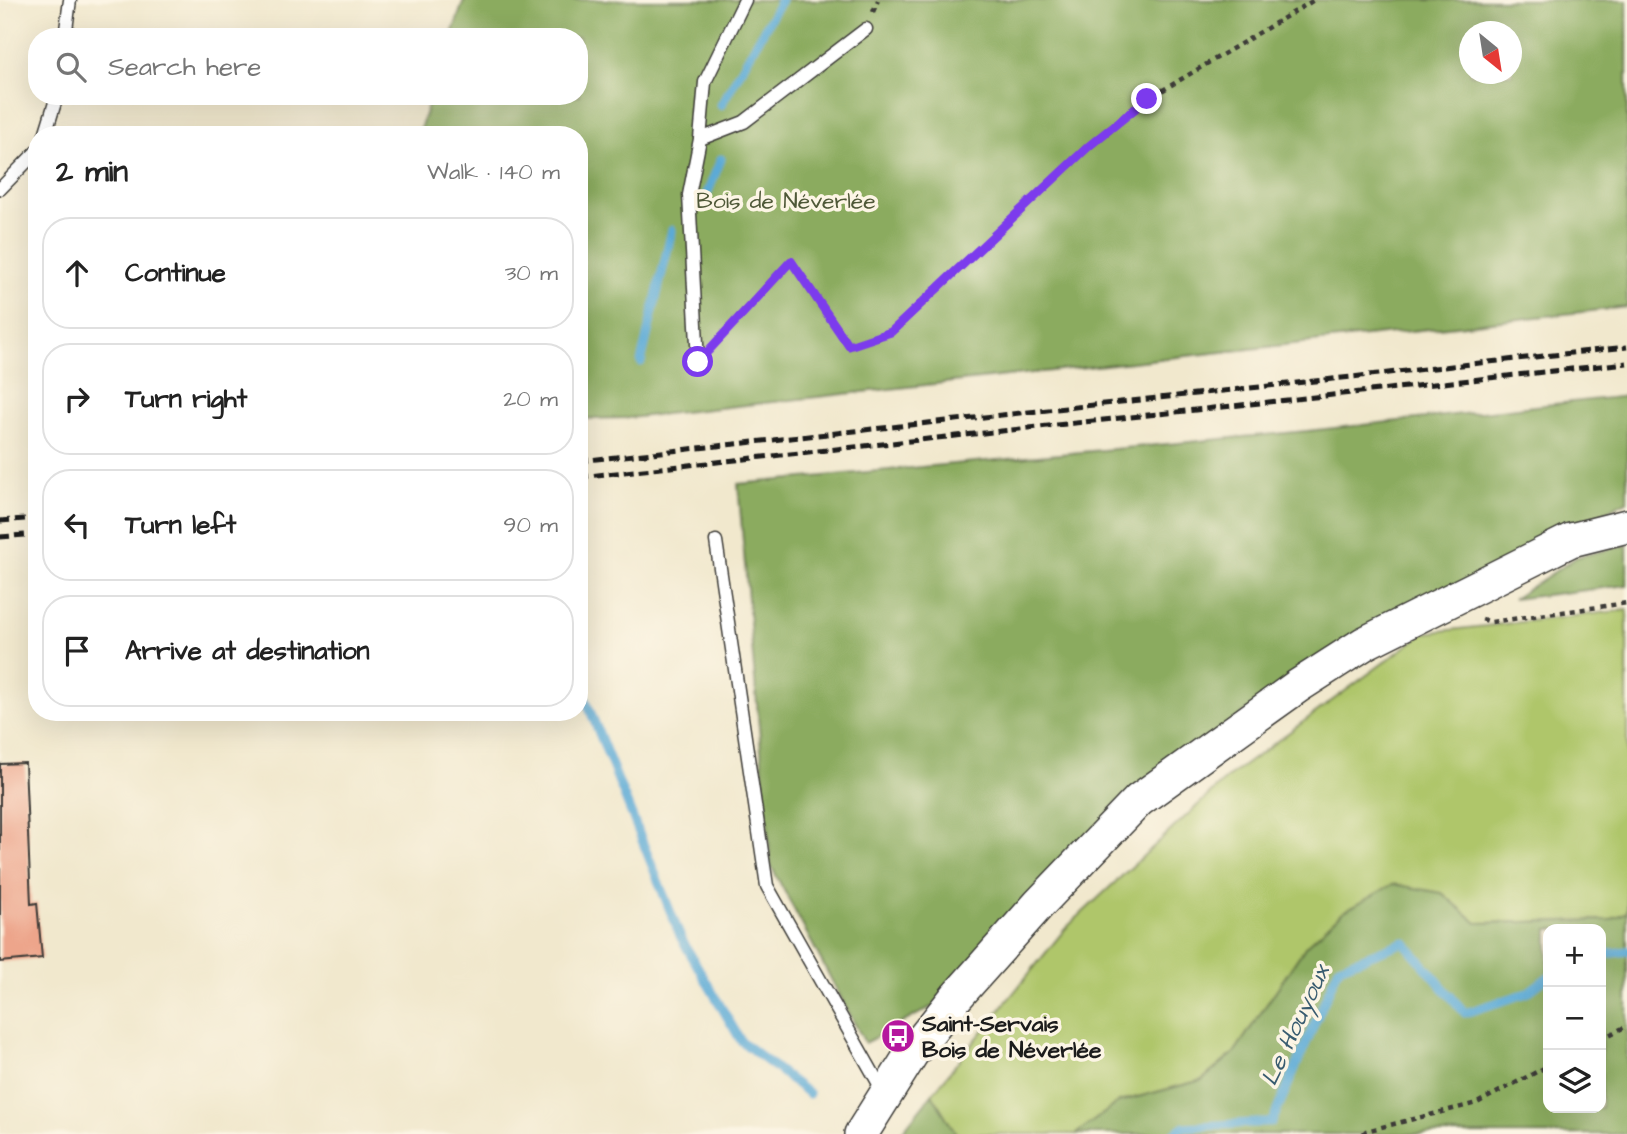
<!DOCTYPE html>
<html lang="en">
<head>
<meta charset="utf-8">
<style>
	:root { --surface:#fff; --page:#f2f2f2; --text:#222; --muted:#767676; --line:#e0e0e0 }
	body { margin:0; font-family:"Architects Daughter",sans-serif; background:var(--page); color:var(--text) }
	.controls { position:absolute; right:21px; bottom:21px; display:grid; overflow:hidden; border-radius:14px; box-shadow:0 7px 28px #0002 }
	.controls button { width:63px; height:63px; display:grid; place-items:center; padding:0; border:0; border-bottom:2px solid var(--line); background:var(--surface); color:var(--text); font:35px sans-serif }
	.compass { position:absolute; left:1459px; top:21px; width:63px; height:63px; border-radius:50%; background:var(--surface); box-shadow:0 7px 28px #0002; rotate:150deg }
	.stop { position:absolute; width:21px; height:21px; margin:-16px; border:5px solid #7c3aed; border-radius:50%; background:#fff }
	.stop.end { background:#7c3aed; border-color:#fff; box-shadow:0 2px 7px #0008 }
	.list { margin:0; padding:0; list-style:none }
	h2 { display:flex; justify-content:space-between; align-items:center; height:91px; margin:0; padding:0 28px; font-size:30px }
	h2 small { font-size:23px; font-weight:400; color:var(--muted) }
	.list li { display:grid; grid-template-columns:46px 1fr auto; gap:21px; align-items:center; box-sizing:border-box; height:112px; margin:0 14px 14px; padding:0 14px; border:2px solid var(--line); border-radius:28px }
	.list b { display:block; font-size:26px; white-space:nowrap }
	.list em { font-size:23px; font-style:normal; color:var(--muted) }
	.icon { flex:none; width:38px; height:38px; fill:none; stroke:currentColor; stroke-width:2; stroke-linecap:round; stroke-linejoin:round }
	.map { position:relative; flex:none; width:1627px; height:1134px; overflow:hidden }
	.search { position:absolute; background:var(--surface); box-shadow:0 7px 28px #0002; left:28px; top:28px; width:560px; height:77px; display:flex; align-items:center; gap:18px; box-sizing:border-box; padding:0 24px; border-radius:28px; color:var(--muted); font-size:26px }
	.panel { position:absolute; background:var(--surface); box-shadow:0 7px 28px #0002; left:28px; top:126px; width:560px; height:595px; border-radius:28px }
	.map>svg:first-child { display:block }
</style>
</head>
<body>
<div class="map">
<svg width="1627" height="1134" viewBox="0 0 1627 1134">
	<rect width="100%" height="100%" fill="#fcf5e5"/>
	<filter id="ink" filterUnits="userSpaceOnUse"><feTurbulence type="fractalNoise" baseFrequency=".0143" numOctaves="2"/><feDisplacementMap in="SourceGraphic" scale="14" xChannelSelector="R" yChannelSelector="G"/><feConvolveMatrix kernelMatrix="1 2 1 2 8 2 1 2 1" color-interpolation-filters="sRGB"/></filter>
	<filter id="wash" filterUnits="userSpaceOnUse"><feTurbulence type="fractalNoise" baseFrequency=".00686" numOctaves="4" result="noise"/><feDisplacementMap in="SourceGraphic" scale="28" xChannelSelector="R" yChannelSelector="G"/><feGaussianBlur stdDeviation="1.57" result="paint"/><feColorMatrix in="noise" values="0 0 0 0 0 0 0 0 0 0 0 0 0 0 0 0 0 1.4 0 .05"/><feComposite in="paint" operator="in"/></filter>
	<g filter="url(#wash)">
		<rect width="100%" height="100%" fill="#f1e8cd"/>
		<!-- green -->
		<path fill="#afc66b" stroke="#667144" stroke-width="2" d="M1627 610V912L1610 920 1477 923 1442 893 1343 912 1306 946 1234 1053 1202 1080 1119 1102 1076 1134H956L932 1094 1065 929 1227 778 1424 633Z"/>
		<!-- forest -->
		<path fill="#8bab5f" stroke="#54643e" stroke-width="2" fill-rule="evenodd" d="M464 0H1627V307L629 418 579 419V135H418L431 96H579V37H451ZM1470 32H1512V74H1470Z
			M1627 396V501L1361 634 1129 791 937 1004 865 1043 771 866 738 484 1307 431Z
			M1627 545V585L1513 599 1577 557Z
			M1393 884 1442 893 1477 923 1610 920 1627 912V1134H1076L1119 1102 1202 1080 1234 1053 1306 946 1343 912ZM1601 929V1108H1548V929Z
			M932 1094 956 1134H900Z"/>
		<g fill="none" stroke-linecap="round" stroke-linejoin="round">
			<!-- stream -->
			<path stroke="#5caad6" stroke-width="9" d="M721 105 781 0
				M703 204 721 159
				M641 362 672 230
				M579 683 681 938 741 1041 809 1094
				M1601 955 1627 951
				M1173 1134 1183 1127 1272 1122 1339 967 1404 942 1465 1013 1527 993 1548 977"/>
		</g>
		<g id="blocks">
			<!-- building -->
			<path fill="#eda58b" d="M25 763 31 904 37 903 42 958 0 962V764Z"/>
		</g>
	</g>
	<g filter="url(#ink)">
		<use href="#blocks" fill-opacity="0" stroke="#3c3b37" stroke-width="2"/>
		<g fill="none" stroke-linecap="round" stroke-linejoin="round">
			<!-- lane casing -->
			<g stroke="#3c3b37" stroke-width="15">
				<path id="lane" d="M65 37 70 0
					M45 135 57 96
					M700 139 744 122 866 29
					M0 189 37 151
					M698 362 689 195 700 139 705 82 745 0
					M716 541 767 886 883 1091"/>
			</g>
			<!-- secondary casing -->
			<g stroke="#3c3b37" stroke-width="36">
				<path id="secondary" d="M861 1134 912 1053 957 996 1039 904 1139 800 1298 686 1365 643 1571 540 1627 526"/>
			</g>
			<!-- path -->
			<path stroke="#3c3b37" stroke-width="4.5" stroke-dasharray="5 5" stroke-linecap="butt" d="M873 12 878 0
				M717 341 791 261 849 346 892 332 1089 146 1148 99 1314 0
				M1482 619 1491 622 1627 603
				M1601 1039 1627 1026
				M1363 1134 1366 1131 1477 1103 1548 1066"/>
			<!-- lane -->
			<use href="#lane" stroke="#fff" stroke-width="12"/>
			<!-- secondary -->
			<use href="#secondary" stroke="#fff" stroke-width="33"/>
			<!-- rail -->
			<path stroke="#1c1c1c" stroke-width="5" stroke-dasharray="10 5" stroke-linecap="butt" d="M579 461 1627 347
				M579 477 1627 363
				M0 521 37 518
				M0 537 37 534"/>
		</g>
	</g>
	<g fill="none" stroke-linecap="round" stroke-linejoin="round" filter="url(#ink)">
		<!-- route -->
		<path stroke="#7c3aed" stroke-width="9" d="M698 362 791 261 849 346 891 332 1089 146 1147 99"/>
	</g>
	<!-- icons -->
	<defs>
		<g id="bus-disc" transform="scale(1.75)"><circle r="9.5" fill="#b5179e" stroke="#fcf5e5"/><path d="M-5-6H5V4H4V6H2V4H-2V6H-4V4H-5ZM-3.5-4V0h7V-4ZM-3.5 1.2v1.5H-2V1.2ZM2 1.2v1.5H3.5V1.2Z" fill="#fff"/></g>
	</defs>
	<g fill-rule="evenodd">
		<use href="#bus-disc" x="898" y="1036"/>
	</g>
	<g text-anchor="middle" stroke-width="7" stroke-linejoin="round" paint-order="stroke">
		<!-- park labels -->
		<g font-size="23" fill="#4f5838" stroke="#fcf5e5">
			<text x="786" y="208">Bois de Néverlée</text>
		</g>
		<!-- poi labels -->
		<g font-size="23" font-weight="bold" fill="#1c1c1c" stroke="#fcf5e5" text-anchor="start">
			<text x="922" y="1031">Saint-Servais<tspan x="922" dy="26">Bois de Néverlée</tspan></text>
		</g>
		<!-- water labels -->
		<g font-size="24" font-style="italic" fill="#395c70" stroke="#fcf5e5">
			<text transform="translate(1295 1025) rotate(-65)" y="8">Le Houyoux</text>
		</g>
	</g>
</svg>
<div class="controls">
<button>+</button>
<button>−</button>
<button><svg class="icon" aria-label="layers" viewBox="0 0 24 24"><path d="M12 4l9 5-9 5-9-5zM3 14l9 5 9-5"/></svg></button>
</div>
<svg class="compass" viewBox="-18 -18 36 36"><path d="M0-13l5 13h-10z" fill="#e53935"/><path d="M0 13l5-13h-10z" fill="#767676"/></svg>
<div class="stop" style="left:698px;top:362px"></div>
<div class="stop end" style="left:1147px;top:99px"></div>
<div class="search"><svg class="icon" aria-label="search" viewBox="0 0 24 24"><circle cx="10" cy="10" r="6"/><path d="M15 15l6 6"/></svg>Search here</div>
<section class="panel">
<h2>2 min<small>Walk · 140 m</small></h2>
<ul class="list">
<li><svg class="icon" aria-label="ahead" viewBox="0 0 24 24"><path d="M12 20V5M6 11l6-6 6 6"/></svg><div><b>Continue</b></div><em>30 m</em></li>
<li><svg class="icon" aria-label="right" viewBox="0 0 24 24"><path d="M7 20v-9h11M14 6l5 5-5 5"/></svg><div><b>Turn right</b></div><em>20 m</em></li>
<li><svg class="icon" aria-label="left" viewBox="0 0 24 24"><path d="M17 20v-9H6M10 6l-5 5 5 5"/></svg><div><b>Turn left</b></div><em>90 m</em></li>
<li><svg class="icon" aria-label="arrive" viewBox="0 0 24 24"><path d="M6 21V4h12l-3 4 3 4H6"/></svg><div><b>Arrive at destination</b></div></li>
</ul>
</section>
</div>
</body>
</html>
